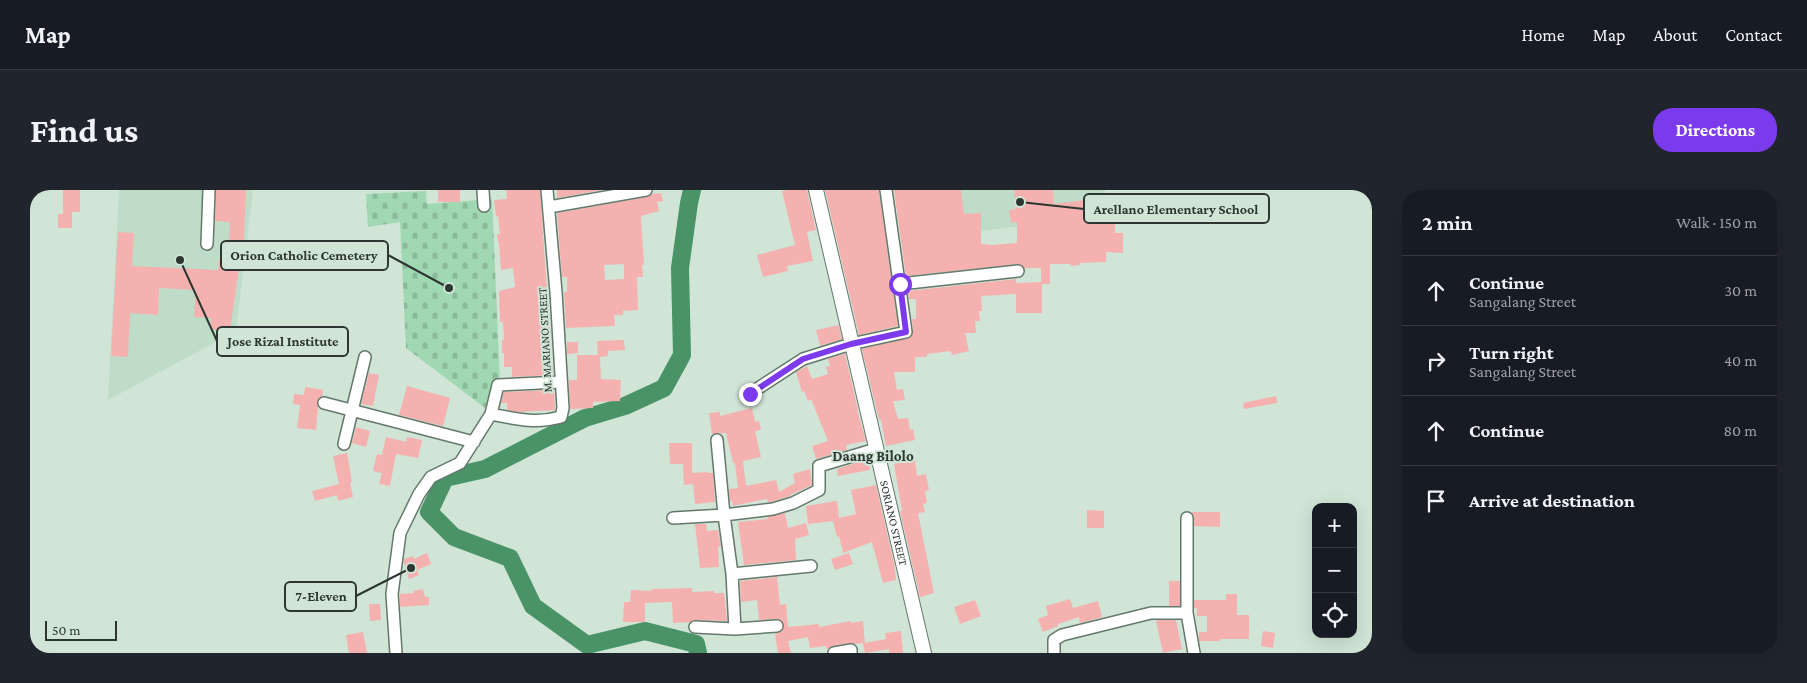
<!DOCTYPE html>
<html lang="en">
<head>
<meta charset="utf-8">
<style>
	:root { --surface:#171b24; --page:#20242c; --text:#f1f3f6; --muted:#9ea1a6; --line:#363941; --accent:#7c3aed }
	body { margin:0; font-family:"Crimson Pro",serif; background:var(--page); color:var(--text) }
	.controls { position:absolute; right:15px; bottom:15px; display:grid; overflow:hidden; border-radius:10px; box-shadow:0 5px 20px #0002 }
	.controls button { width:45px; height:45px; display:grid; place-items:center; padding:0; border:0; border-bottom:1px solid var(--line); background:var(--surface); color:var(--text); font:25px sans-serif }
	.scale { position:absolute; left:15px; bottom:12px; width:72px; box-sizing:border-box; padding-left:5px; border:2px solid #2d3630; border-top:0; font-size:14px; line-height:18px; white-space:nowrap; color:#2d3630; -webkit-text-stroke:4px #d0e5d6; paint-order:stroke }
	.stop { position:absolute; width:15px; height:15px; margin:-11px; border:4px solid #7c3aed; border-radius:50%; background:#fff }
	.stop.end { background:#7c3aed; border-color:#fff; box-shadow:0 1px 5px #0008 }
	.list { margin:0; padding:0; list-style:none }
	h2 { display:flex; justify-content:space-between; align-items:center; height:65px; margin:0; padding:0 20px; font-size:21px }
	h2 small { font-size:16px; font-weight:400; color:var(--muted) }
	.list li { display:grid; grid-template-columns:32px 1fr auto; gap:15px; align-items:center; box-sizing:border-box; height:70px; padding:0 20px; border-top:1px solid var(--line) }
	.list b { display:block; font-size:19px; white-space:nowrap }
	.list p { margin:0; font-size:16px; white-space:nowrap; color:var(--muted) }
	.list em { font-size:16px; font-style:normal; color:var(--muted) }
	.icon { flex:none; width:28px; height:28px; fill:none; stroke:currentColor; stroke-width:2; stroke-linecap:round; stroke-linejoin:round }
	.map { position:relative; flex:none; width:1342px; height:463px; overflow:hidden; border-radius:20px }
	header { display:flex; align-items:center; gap:30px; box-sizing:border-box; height:70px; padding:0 25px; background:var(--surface); border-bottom:1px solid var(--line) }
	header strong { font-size:24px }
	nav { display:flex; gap:28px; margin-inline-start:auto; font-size:18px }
	.intro { display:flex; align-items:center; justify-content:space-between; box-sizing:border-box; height:120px; padding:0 30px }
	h1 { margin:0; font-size:35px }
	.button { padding:12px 22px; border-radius:20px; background:var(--accent); color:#fff; font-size:18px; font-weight:700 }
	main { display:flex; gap:30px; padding:0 30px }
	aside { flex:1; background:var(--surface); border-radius:20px; box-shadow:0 5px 20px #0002 }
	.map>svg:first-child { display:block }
</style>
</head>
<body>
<header>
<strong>Map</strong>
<nav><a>Home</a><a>Map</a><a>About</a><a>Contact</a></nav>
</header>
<div class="intro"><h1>Find us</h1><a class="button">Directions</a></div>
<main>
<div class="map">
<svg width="1342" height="463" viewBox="0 0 1342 463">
	<defs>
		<pattern id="cemetery-stones" width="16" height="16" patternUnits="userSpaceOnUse" patternTransform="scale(1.25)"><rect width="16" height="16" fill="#a1d8b4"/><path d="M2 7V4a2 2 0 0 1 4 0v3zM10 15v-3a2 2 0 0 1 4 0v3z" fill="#8bba9b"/></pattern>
	</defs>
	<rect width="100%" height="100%" fill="#d0e5d6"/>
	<!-- built -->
	<path fill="#bfdcc8" d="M89 0H223L206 141 78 210Z
		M904 0H1075L1077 24 909 47Z"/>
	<!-- cemetery -->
	<path fill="url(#cemetery-stones)" d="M396 1 397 14 462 9 470 191 455 218 376 158 370 32 338 37 336 4Z"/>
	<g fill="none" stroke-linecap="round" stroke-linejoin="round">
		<!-- river -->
		<path stroke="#499367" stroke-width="18" d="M662 0 659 13 650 78 652 165 634 198 595 216 555 228 455 279 415 288 399 322 424 347 480 368 503 416 557 455 615 441 666 454 668 463"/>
	</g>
	<!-- building -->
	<path fill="#f5b1af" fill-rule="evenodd" d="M33 0H50V22H42V38H28V24H33Z
		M186 0H216L213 70H210L200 142 180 139 181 128 164 127 166 100 129 98 128 125 100 123 98 167 81 166 88 42 104 43 102 76 188 80 189 69 198 71 200 32 185 31Z
		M408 0H430V12H408Z
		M476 0H510L523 185 482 187V177H474V163H472V150H474L473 132H470L469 101 485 97 483 78 471 80 469 52H468L467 44H470L468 26 466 27 464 10 477 9Z
		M527 0H573L527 8Z
		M758 0H777L786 40 777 42 783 71 757 76 758 81 733 87 727 65 765 55 752 1Z
		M795 0H849L868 136 829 145Z
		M864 0H931L934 24 951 23V54L962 55 987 53V32L981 33 979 20 986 19 984 0H1023L1024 14 1055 10 1059 34 1078 33V31H1085V43H1093V63L1076 62V72L1050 73V75L1041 76 1040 74H1020V94H1012V123H986V104L951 106 952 121H949L950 131H945L946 143H935L939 161 922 165 921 161 897 164V167H885V182H864L867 200 873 199 875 210 863 211 868 229 878 228 880 240 883 239 885 250 856 256 851 230H849L832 159 881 147 883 141 882 129H886V109H879L878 101 986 89V93L1011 92V78H995L988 74 876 86Z
		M631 3 633 11 627 12 629 21 611 26 614 75H612L613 87H607L608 120 593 121V125H584L585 136 536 138 534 102H537V87H532L527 23 617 7 622 4ZM594 74V89L575 90 574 75Z
		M809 135 812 149 790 156 786 140Z
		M594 150 595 160 578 161V166L570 167 571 189 591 190 590 211 563 212V218L540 219 539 190H547V165H568L567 151Z
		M537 152H548V163L537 164Z
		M815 164 828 220H827L836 251 816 255 817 260 786 269 782 256 798 251 781 209 778 211 774 201 772 202 766 182 777 176 782 189 798 184 796 177 800 176 798 169Z
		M339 183 349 185 343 216 331 214Z
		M377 196 420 208 413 236 369 225Z
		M275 197 293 200 292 206 287 212 288 218 286 240 267 238 270 215 263 214 264 204 274 205Z
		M524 200 525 220 489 222 477 220V213H471L474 202Z
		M1246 206 1247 213 1214 219 1213 213Z
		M722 218 725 232 729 231 731 240 725 241 731 267 713 271 716 296 746 290 749 302 765 293 763 284 780 279 782 295 760 305V306L741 312H738L737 309 703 316 702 311H700L699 299 708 298 705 273H703L696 243 682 244 679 223 690 222V226Z
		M326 237 340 241 336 257 322 253Z
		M356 247 376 252 377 247 392 250 388 268 366 264 360 296 349 294 352 283 343 281 347 264 352 265Z
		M639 253H662V283L678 282V283H683L685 312 665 314 663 294 654 295 653 274H640Z
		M317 263 322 292H320L323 307 308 311 307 305 285 311 282 301 309 294 303 266Z
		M838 269 840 280 808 286 807 279Z
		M885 270 887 286 896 284 899 300 895 301 897 313 893 314 895 322 888 323 904 403 890 407 870 321H872L864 274Z
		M846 295 864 373 866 390 853 393 842 352 813 363 809 346 807 347 803 331 778 334 776 316 807 311 809 328 826 324 821 300Z
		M1057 320 1074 321V338H1057Z
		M1162 322H1190V337L1164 336V328Z
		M755 323 758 338 776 333 779 345 765 349 766 370 714 375 708 332 738 329 737 327Z
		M665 334H676L677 341 688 340 691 356 688 357 689 377 670 378Z
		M397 363 401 374 387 380 389 385 379 389 374 373V369L383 366 384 369Z
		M819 363 823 374 805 380 801 369Z
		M747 387 750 415 756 414 758 437 789 434V437L821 431V433L833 431 835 453 856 449 855 443 871 441 873 463H859V459L835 463 833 453 826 454 820 453 803 456 796 459V456L780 458 778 447 758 451 761 463H748L745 444 751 442 753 440V432L747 429 729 430 727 410 711 412 710 391Z
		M1139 391H1150V416H1139Z
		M662 398V402L684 401V403H694L697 431 665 430 660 432 643 433 642 412 615 413V432H593L594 412H600L601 400 622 401 621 399Z
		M393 399 395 407H399V415L370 417V404L384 403 383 401Z
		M1196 404H1207V425H1219V449H1190V451H1169V442H1177V426H1167V418H1164V410H1196Z
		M1040 409 1043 418 1068 411 1072 427 1050 433 1049 427 1028 434V436L1013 442 1008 429 1018 425 1016 416Z
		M945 410 951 426 930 434 924 417Z
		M339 414H350L351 430 340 431Z
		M1130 430H1146L1152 459 1133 463 1126 431Z
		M1233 441 1245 443 1243 458 1231 456Z
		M333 442 337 463H319L316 445Z"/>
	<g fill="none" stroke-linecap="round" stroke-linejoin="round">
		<!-- minor casing -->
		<g stroke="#64786b" stroke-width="14">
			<path id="minor" d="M453 0 454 16
				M519 17 616 0
				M177 54 179 0
				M870 94 988 81
				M719 204 773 169 821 154 876 142 856 0
				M294 213 444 252
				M461 224C486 229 506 234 531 227L533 218 526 102 517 0
				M314 254 335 167
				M643 328 694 325 687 250
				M1157 328V423L1164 463
				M702 384 781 376
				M665 437 705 439 747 436
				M705 439 702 384 694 325 743 319 763 313 789 300V276L846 259
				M366 463 362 404 370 343 389 304 401 287 430 273 461 224 468 195 531 192
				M804 463 821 460V463
				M1024 463V450L1032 445 1121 423H1157"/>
		</g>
		<!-- major casing -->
		<g stroke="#64786b" stroke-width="16">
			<g id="major">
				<path id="s1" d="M786 0 894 463"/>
			</g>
		</g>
		<!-- minor -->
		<use href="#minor" stroke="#fff" stroke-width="11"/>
		<!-- major -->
		<use href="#major" stroke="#fff" stroke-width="14"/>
	</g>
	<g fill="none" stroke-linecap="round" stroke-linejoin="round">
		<!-- route -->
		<path stroke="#7c3aed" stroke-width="6" d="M720 204 773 169 821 154 876 142 870 94"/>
	</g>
	<g text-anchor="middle" stroke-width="4" stroke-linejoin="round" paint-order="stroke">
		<!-- street labels -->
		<g font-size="12" fill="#2d3630" stroke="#d0e5d6">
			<text transform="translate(515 150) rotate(-93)" y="4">M. MARIANO STREET</text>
			<text dy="4" stroke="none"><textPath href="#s1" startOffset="342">SORIANO STREET</textPath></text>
		</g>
		<!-- quarter labels -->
		<g font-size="15" font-weight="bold" fill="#2d3630" stroke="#d0e5d6">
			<text x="843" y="271">Daang Bilolo</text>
		</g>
	</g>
	<!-- callouts -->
	<path fill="none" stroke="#2d3630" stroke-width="2" d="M990 12L1054 19M419 98L358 65M150 70L187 151M381 378L326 406"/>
	<g fill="#2d3630" stroke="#d0e5d6" stroke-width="2">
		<circle cx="990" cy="12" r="5"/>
		<circle cx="419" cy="98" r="5"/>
		<circle cx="150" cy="70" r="5"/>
		<circle cx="381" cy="378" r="5"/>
	</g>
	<g fill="#d0e5d6" stroke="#2d3630" stroke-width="2">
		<rect x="1054" y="4" width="185" height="29" rx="5"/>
		<rect x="191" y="51" width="167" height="29" rx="5"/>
		<rect x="187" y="137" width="131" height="29" rx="5"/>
		<rect x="255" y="392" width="71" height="29" rx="5"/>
	</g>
	<g font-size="14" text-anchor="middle" font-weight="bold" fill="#2d3630">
		<text x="1146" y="24">Arellano Elementary School</text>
		<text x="274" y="70">Orion Catholic Cemetery</text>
		<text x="253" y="156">Jose Rizal Institute</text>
		<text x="291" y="411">7-Eleven</text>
	</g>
</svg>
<div class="controls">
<button>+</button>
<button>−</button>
<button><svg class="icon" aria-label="locate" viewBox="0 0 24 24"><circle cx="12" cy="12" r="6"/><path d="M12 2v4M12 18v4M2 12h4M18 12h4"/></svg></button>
</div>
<div class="scale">50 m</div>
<div class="stop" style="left:870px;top:94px"></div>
<div class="stop end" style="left:720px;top:204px"></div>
</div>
<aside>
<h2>2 min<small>Walk · 150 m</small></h2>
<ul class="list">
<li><svg class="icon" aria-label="ahead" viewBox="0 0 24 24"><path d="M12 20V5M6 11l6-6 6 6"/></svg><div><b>Continue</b><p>Sangalang Street</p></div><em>30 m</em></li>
<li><svg class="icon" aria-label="right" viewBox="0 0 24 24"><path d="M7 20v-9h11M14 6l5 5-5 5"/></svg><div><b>Turn right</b><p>Sangalang Street</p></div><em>40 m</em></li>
<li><svg class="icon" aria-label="ahead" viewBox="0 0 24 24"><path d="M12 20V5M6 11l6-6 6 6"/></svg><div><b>Continue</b></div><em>80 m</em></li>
<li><svg class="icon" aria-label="arrive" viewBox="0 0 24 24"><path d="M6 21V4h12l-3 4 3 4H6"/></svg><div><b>Arrive at destination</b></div></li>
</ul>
</aside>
</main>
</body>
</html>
